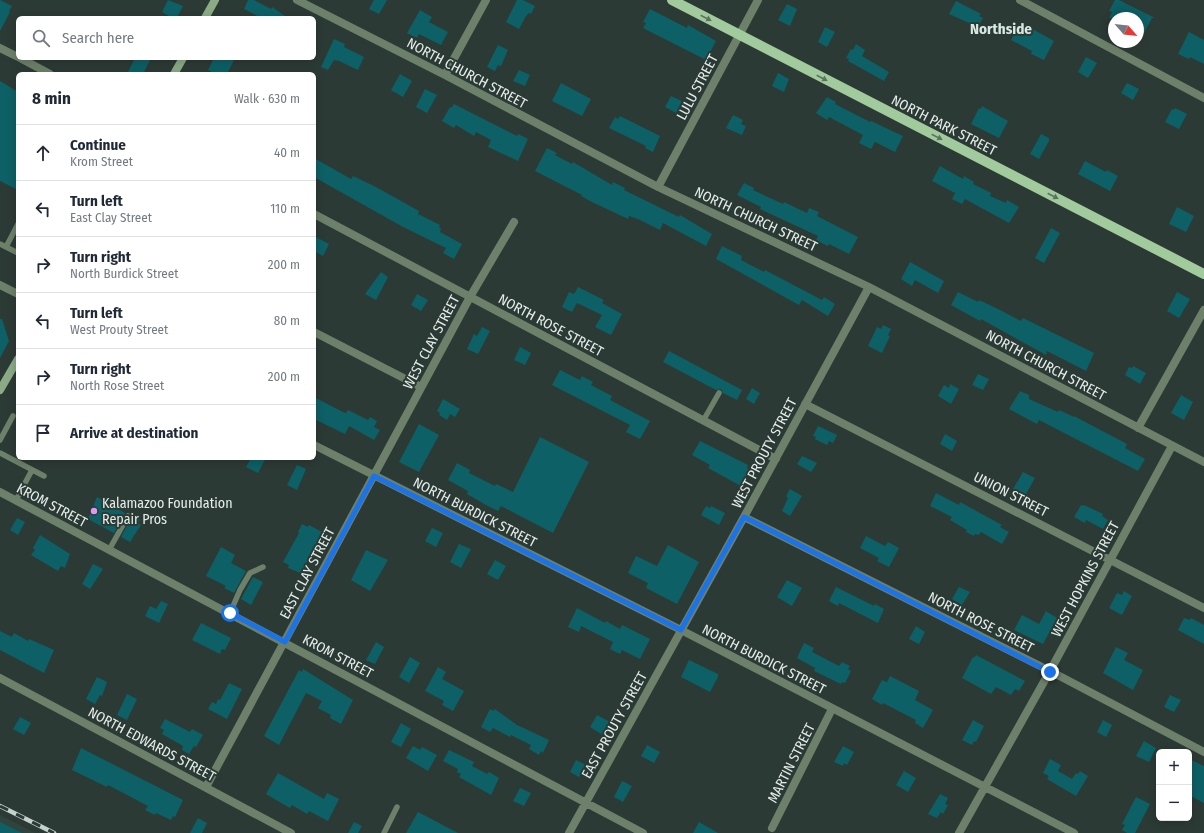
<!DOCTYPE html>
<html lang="en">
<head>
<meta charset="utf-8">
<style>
	:root { --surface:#fff; --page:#f2f2f3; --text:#1f2937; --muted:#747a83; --line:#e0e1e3 }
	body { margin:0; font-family:"Fira Sans Condensed",sans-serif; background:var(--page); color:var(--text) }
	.controls { position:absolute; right:12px; bottom:12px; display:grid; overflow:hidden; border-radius:6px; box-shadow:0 2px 10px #0003 }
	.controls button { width:36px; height:36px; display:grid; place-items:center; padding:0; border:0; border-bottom:1px solid var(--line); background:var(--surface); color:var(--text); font:20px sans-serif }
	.compass { position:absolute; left:1108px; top:12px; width:36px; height:36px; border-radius:50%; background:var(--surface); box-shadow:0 2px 10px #0003; rotate:118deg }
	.stop { position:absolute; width:12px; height:12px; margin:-9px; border:3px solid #1a73e8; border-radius:50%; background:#fff }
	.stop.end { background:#1a73e8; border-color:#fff; box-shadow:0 1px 4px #0008 }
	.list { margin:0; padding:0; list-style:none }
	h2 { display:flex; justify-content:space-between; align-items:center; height:52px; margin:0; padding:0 16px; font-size:17px }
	h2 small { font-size:13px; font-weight:400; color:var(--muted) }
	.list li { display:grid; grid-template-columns:26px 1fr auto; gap:12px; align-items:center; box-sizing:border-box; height:56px; padding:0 16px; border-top:1px solid var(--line) }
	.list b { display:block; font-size:15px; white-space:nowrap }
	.list p { margin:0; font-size:13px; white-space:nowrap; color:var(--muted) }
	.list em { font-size:13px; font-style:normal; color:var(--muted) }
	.icon { flex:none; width:22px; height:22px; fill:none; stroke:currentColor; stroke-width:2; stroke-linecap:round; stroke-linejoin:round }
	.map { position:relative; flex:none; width:1204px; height:833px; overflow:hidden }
	.search { position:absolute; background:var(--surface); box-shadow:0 2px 10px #0003; left:16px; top:16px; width:300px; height:44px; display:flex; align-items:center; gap:10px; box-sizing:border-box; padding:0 14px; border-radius:6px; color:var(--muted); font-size:15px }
	.panel { position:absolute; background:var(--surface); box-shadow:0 2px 10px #0003; left:16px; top:72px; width:300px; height:388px; border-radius:6px }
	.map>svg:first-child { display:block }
</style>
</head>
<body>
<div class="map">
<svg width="1204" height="833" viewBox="0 0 1204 833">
	<rect width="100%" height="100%" fill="#2c3a35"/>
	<!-- built -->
	<path fill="#2e443d" d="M0 815 35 833H0Z"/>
	<!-- building -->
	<path fill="#0d6065" d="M0 0 12 6 9 11 10 12 0 31Z
		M168 0 183 6 177 18H172L162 12Z
		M248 0H254L271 9 272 7 288 18H261L244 9Z
		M374 0H387L379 14 369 9Z
		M517 0H523L535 6 531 14 529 13 526 16 519 29 506 22Z
		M1115 0H1119L1153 17 1154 18H1152L1144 33 1138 29V18H1109L1112 12 1109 11Z
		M956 1 981 14 979 16 983 18 978 27 949 14Z
		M787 4 797 9 790 26 778 20Z
		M650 9 687 28 688 25 716 41 706 60 643 28 646 23 643 22Z
		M420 10 432 17 429 22 448 32 441 45 419 34 417 38 407 33Z
		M1020 22 1054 41 1044 60 1031 54 1032 51 1011 40Z
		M825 27 835 32 827 47 818 42Z
		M1189 32 1204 40V64L1190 57 1189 59 1178 54Z
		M334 39 345 44 344 47 364 57 358 70 337 60V61L334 60 328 70 321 67Z
		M856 44 865 50 862 56 889 72 884 81 848 61 849 59 846 58 851 49 853 50Z
		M498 45 508 50 501 66 498 65 495 71 487 67Z
		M1086 57 1097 63 1088 78 1078 72Z
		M135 58H151L143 74H127Z
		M214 58H235L227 74H216L208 70Z
		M519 70 530 75 525 86 513 81Z
		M778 73 789 79 784 92 772 86Z
		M400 74 412 81 403 97 391 90Z
		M0 81 18 92V190L0 181Z
		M561 83 591 99 582 116 552 101Z
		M1127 83 1139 89 1133 100 1121 93Z
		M425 89 437 95 427 113 416 107Z
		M671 96 682 101 676 113 665 107Z
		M827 97 836 102 835 104 870 122 871 121 903 136 895 152 875 142 871 149 859 143 863 135 829 117 827 120 816 113Z
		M454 104 517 136 518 134 528 139 518 161 488 147 491 140 476 132 474 136 456 125 454 128 442 121 450 107 451 108Z
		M982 106 1008 121 999 138 971 124 979 108 981 109Z
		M1175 108 1187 114 1179 129 1165 122 1172 109 1173 110Z
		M733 115 743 120 741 124 746 126 742 135 726 128Z
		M620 116 660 136 653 152 645 148 646 146 609 128 615 117 618 119Z
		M1041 134 1049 138V141L1039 159 1030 154Z
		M547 148 557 153 555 155 572 164 573 162 612 185 613 182 625 188 624 190 679 217 680 215 712 234 706 246 663 223 660 230 638 219 629 216 628 219 592 202 581 196 582 195 535 171Z
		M314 158 351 179 353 176 374 186 419 211 418 214 440 225 439 227 441 229 440 232 462 244 454 259 443 253 446 248 403 227 314 177Z
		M1085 161 1106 172 1107 170 1118 176 1110 191 1078 174Z
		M940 166 963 179 964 176 974 182 973 184 991 193 990 196 1006 203 1007 200 1019 207 1009 223 965 199 962 204 952 199 955 193 932 181Z
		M744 183 754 188 753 190 783 204 784 202 807 213 809 208 819 212 817 216 858 237 849 254 829 244 828 246 816 240 818 236 760 209 761 207 737 195Z
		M1177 207 1194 216 1186 232 1169 224Z
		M1051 228 1060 233 1044 263 1035 258Z
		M314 236 329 244 323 256 314 251Z
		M722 246 742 256 741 260 764 272 765 270 822 300 824 297 835 304 828 316 802 300 799 305 716 259Z
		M910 262 944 281 938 293 915 280 912 286 901 279Z
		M381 272 388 277 376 300 365 294Z
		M578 287 604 300 602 303 622 314 611 335 595 327 602 315 577 303 572 312 562 307 569 292 574 294Z
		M958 292 978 302 979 300 998 309 1021 321 1023 318 1094 353 1086 371 1047 351 1046 355 981 319 980 321 951 305Z
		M1177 292 1190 299 1179 318 1167 311Z
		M417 294 428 300 421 311 411 305Z
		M0 319H2L9 341 0 358Z
		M883 325 891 329 888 335 890 336 882 353 868 346 877 327 881 329Z
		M482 327 490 331 478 354 467 349 474 334 477 336Z
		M520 347 531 353 525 365 514 360Z
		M669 351 742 390 737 400 723 393 721 389 716 390 663 362Z
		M1133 366 1146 373 1140 384 1125 375 1129 367 1132 368Z
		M560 370 580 380 582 376 593 382 591 385 612 396 610 400 650 421 640 439 626 432 630 425 552 385Z
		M978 374 989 379 983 390 972 385Z
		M950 384 959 389 951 404 938 396 944 385 949 388Z
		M752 388 760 393 754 404 746 399Z
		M1020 391 1029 395V399L1058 412 1059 410 1074 417V416L1127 444 1125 448 1145 459 1138 471 1039 420 1037 424 1009 409Z
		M1181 395 1193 402 1184 420 1171 413Z
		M314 397 345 413H346L348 410 368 420 370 417 377 421 374 427 380 430 374 440 349 426 345 434 314 419Z
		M443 399 460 409 455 417 450 414 447 420 439 415 440 413 437 411Z
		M419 424 439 435 419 472 399 462Z
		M818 426 837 435 833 443 829 441 827 445 815 439 816 437 813 436Z
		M945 434 957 441 952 451 940 444Z
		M540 437 589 462 553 533 501 506 498 511 486 505 467 494 468 491 448 480 457 463 470 470 469 473 495 486 496 484 513 492Z
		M700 441 748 465 747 468 750 470 741 486 708 468 710 465 692 455Z
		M802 456 817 463 811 472 797 464Z
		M251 458H266L258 473 246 467Z
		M297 465 306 469 297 490 287 485Z
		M1023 472 1035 478 1025 496 1013 489Z
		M790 489 802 496 790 516 782 511 788 498 786 496Z
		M936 493 959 505 960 502 1002 525 1000 527 1009 532 1002 544 981 532 979 535 975 534 974 536 966 532 967 530 950 520 952 517 930 506Z
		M97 497 125 513 114 533 88 519Z
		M1081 505 1083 506 1084 505 1103 514 1102 516 1108 520 1103 529 1086 520 1085 523 1074 517Z
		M706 506 710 508 711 506 725 513 719 525 701 515Z
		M132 516 140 520 138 523 141 525 130 542 121 537Z
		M17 518 25 522 18 535 10 530Z
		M302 524 308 527 309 525 322 532 306 564 309 566 305 575 288 568 289 565 283 562 299 533 298 532Z
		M432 528 443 533 436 547 425 541Z
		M40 535 70 554 65 568 61 566 58 571 31 555 35 550 33 548Z
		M866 536 885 546 888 542 899 548 889 567 877 561 879 558 860 548Z
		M459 544 471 549 461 568 450 562Z
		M668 545 699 562 677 604 646 588 648 583 628 573 636 556 657 566Z
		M221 547 235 555 231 563 246 571 234 593 224 588 226 586 206 576Z
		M366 550 388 560 370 591 351 580Z
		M495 560 506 566 498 580 487 574Z
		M93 564 103 569 90 589 82 584Z
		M253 577 263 582 251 605 241 599Z
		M787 580 802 588 792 606 777 597Z
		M836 587 874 606 875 604 884 609 878 623 839 603 838 606 829 601Z
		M959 587 970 592 962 605 952 599Z
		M1124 591 1132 596 1122 615 1109 608 1117 593 1122 595Z
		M161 601 168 604 159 623 145 616 150 606 156 609Z
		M577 608 605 623 606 621 620 629 622 625 650 639 640 659 622 650 620 654 610 649 613 642 581 626 579 632 568 627Z
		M1046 611 1057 618 1043 644 1014 630 1022 615 1039 624Z
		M1184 618 1190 620 1191 618 1204 625V644L1178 630Z
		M201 623 231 638 225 650 222 649 220 654 192 640Z
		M916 626 925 632 919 644 909 639Z
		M0 631 12 637 14 633 28 641 29 639 54 650 44 673 0 650Z
		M376 642 384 647 375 664 366 660Z
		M804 643 814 648 812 652 839 666 842 662 850 666 848 669 851 671 845 683 842 682 841 684 814 671 815 668 797 658Z
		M1116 647 1128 653 1124 660 1143 670 1133 690 1103 673Z
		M976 655 1025 681 1019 691 1015 689 1011 695 996 687 991 694 962 678 973 657 974 658Z
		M410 657 420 663 409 683 399 677Z
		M689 660 718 674V677L710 692 681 677Z
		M438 667 446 672 442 679 464 691 453 711 442 705 444 701 425 691Z
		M303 669 353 700 341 724 330 718 331 715 318 708 322 701 306 693 279 745 264 736 299 670 302 672Z
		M890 676 919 691 915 700 933 710 923 728 915 723 916 720 883 703 882 705 872 699 882 680 887 682Z
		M97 677 107 682 102 696 100 695 95 704 86 699Z
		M229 683 242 689 227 719 208 709 212 702 216 704 218 699 220 700Z
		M127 694 137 699 127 720 117 715Z
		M1170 695 1181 700 1174 712 1164 707Z
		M490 709 494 711 495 709 517 725 549 740 543 753 541 751 539 755 529 749 531 745 511 735 510 737 493 728 490 732 481 727Z
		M597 715 610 722 603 735 590 727Z
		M20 717 31 723 24 735 13 729Z
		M165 719 190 732 192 729 203 735 196 747 194 746 189 754 182 750 183 746 162 734 164 730 160 728Z
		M973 720 984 726 976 742 974 741 972 745 962 740Z
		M1103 720 1112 725 1106 737 1097 732Z
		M401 723 411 729 401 747 391 742Z
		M1144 741 1156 748 1149 762 1136 756Z
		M647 745 660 752 654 763 641 756Z
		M413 746 420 750 422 747 437 755 428 771 406 758Z
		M843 746 854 752 847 765 844 763 843 766 834 762Z
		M81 748 183 800 175 817 173 816 171 820 156 813 155 815 145 810 148 806 108 785 107 787 72 770Z
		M449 750 474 762 472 766 487 774 489 772 499 778 491 795 459 777 461 774 457 772 458 769 443 761Z
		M1050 759 1061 765 1058 771 1072 779 1076 773 1078 774 1080 771 1088 776 1076 796 1047 779 1049 776 1043 773Z
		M1189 759 1204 766V803L1189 795Z
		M576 760 586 765 579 777 570 772Z
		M904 771 916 778 908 792 896 785Z
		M278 773 324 799 327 793 339 799 328 821 309 811 307 814 292 805 290 808 266 794Z
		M622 781 632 786 623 802 614 797Z
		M520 788 531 793 524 806 513 801Z
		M940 794 948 798 945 804 948 805 943 814 941 812 937 818 928 814Z
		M1136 797 1150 804 1135 833H1127L1122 830 1125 825 1122 824Z
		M418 812 458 833H406Z
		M198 818 207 823 202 833H190Z
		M0 822 22 833H0Z
		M354 822 362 826 358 833H348Z
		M699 822 718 833H693Z"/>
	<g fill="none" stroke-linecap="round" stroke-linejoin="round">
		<!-- lane -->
		<path stroke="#6d816a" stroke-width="5.5" d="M0 244 18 253
			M6 247 18 224
			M703 421 719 393
			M0 440 13 416
			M0 453 44 476
			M16 500 32 470
			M109 550 128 516
			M230 613 240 590 250 573 263 567
			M384 833 397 807"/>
		<!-- street -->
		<path stroke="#6d816a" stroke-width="8" d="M297 0 445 75 658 187 869 287 1204 462
			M1020 0 1204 98
			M0 48 18 57
			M20 58 50 74
			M445 75 486 0
			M658 187 758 0
			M314 214 776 459
			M0 285 18 294
			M314 332 421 387
			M805 404 1204 608
			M1138 428 1204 310
			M314 445 681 630 1074 833
			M0 492 643 833
			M744 517 1050 671 1204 752
			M0 678 291 833
			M206 787 470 297 514 222
			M772 828 832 709
			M569 833 744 517 869 287
			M959 833 1050 671 1172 446"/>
		<!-- secondary -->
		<path stroke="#8bab87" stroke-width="8" d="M205 18 215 0
			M174 74 183 58
			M0 390 18 359"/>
		<!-- primary -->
		<path stroke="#a2cb9d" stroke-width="10" d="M672 0 1204 274"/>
		<!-- rail casing -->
		<g stroke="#c6d0cd" stroke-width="4.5">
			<path id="rail" d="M0 806 54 833"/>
		</g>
		<!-- rail -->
		<use href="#rail" stroke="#2c3a35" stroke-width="3" stroke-dasharray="9" stroke-linecap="butt"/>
	</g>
	<!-- one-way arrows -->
	<defs><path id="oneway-solid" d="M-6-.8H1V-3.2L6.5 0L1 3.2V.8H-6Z"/></defs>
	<g fill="#5b745f">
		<use href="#oneway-solid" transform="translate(706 18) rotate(27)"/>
		<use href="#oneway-solid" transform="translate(822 78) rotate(27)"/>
		<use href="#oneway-solid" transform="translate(937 137) rotate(27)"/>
		<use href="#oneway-solid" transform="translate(1053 196) rotate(27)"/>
	</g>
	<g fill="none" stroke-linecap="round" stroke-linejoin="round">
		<!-- route -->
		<path stroke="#1a73e8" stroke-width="5" d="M230 613 285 642 374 476 681 630 744 517 1050 672"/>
	</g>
	<!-- markers -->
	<circle fill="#df98f2" stroke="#2c3a35" stroke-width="1.5" cx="94" cy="511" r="4"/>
	<g text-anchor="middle" stroke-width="4" stroke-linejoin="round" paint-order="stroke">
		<!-- street labels -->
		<g font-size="14" fill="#e4edea" stroke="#2c3a35">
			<text transform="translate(467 73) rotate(28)" y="5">NORTH CHURCH STREET</text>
			<text transform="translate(697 87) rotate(-62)" y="5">LULU STREET</text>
			<text transform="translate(944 125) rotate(27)" y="5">NORTH PARK STREET</text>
			<text transform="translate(756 219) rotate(25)" y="5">NORTH CHURCH STREET</text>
			<text transform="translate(551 325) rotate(28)" y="5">NORTH ROSE STREET</text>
			<text transform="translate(431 342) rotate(-62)" y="5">WEST CLAY STREET</text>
			<text transform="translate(1046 365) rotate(28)" y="5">NORTH CHURCH STREET</text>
			<text transform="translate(764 453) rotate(-62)" y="5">WEST PROUTY STREET</text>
			<text transform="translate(1011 494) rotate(27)" y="5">UNION STREET</text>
			<text transform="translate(52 505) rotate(28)" y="5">KROM STREET</text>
			<text transform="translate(475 512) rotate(27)" y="5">NORTH BURDICK STREET</text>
			<text transform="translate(307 573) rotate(-62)" y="5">EAST CLAY STREET</text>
			<text transform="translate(1085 579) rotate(-62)" y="5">WEST HOPKINS STREET</text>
			<text transform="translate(981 622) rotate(27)" y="5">NORTH ROSE STREET</text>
			<text transform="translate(338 656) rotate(28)" y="5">KROM STREET</text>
			<text transform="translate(764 659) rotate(27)" y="5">NORTH BURDICK STREET</text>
			<text transform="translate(614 725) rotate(-61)" y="5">EAST PROUTY STREET</text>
			<text transform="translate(152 744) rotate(28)" y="5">NORTH EDWARDS STREET</text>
			<text transform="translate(791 763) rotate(-63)" y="5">MARTIN STREET</text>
		</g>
		<!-- poi labels -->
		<g font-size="14" fill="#e4edea" stroke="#2c3a35" text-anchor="start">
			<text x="102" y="508">Kalamazoo Foundation<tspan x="102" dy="16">Repair Pros</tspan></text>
		</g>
		<!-- neighbourhood labels -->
		<g font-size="15" font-weight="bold" fill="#d7e9e2" stroke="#2c3a35">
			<text x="1001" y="34">Northside</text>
		</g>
	</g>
</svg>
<div class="controls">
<button>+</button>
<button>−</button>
</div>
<svg class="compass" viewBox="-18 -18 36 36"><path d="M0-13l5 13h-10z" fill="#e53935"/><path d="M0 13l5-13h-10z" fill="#747a83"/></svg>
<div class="stop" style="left:230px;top:613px"></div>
<div class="stop end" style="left:1050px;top:672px"></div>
<div class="search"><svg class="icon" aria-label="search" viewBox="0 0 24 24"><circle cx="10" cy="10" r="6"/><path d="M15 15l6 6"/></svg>Search here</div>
<section class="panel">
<h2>8 min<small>Walk · 630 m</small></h2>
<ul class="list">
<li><svg class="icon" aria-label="ahead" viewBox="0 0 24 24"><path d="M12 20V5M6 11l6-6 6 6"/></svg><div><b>Continue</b><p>Krom Street</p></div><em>40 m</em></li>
<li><svg class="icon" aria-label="left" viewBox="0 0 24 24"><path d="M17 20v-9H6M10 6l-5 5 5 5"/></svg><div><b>Turn left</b><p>East Clay Street</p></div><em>110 m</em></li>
<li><svg class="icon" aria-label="right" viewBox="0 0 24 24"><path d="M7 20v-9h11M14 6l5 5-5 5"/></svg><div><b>Turn right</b><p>North Burdick Street</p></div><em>200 m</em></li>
<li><svg class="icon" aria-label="left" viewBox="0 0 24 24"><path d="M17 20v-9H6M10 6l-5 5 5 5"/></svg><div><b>Turn left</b><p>West Prouty Street</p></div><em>80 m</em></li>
<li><svg class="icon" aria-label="right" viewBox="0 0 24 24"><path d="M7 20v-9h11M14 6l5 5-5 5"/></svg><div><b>Turn right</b><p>North Rose Street</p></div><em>200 m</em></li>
<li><svg class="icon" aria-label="arrive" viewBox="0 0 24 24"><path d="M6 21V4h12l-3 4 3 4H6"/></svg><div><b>Arrive at destination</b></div></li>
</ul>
</section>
</div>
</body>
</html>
